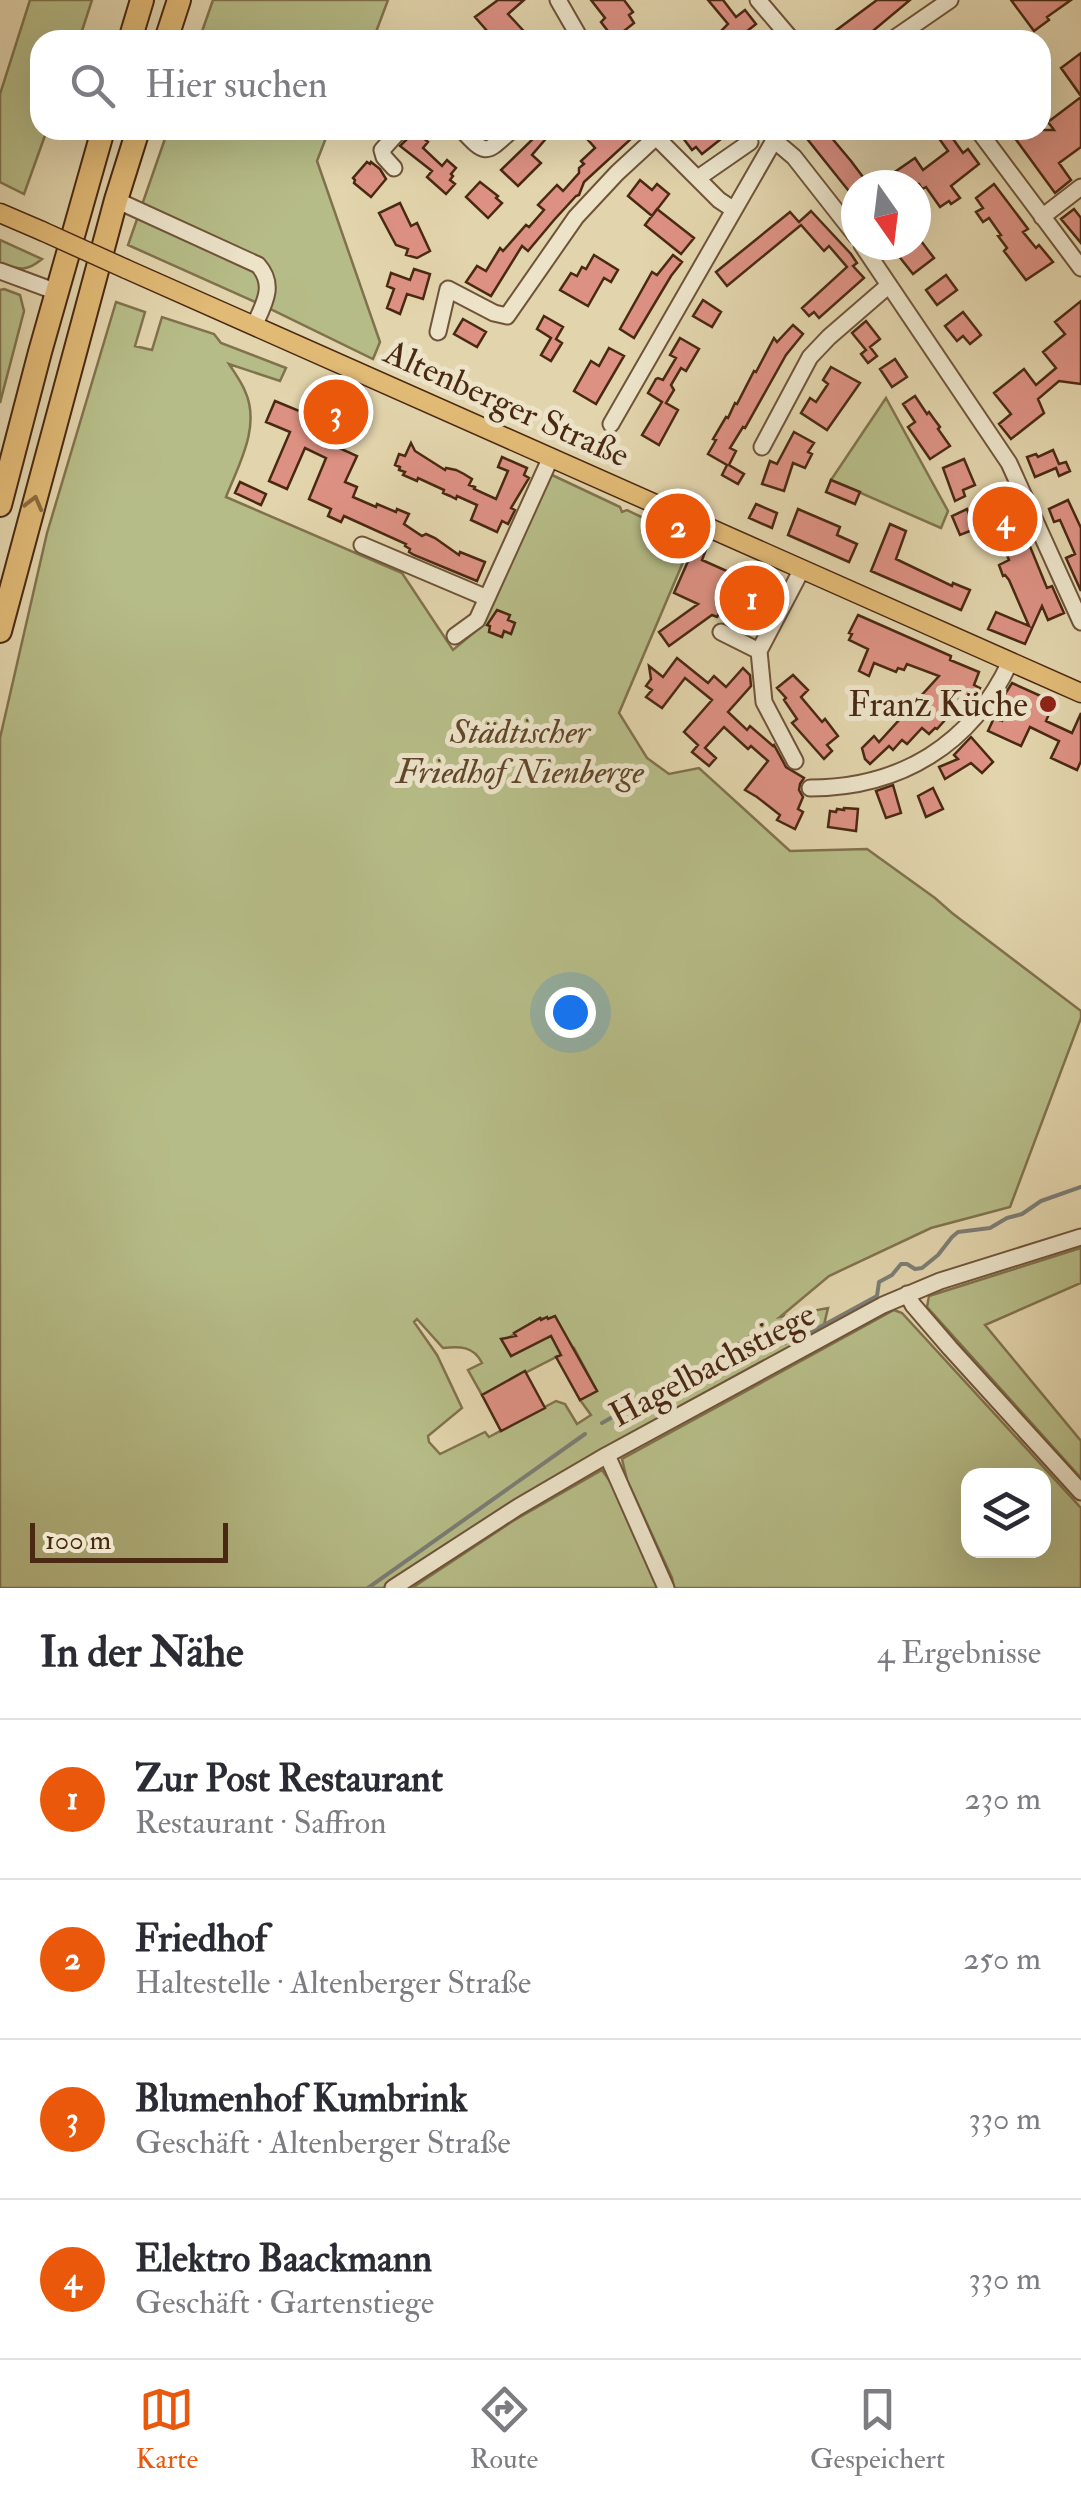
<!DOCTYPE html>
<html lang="de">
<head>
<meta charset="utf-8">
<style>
	:root { --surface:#fff; --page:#f7f7f7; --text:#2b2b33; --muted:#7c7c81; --line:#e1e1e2; --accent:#ea580c }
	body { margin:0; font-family:"IM FELL Double Pica",serif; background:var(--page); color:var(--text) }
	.controls { position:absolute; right:30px; bottom:30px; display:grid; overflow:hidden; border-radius:20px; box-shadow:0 10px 40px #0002 }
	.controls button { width:90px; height:90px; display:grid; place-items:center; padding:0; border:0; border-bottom:2px solid var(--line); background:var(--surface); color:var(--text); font:50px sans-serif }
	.compass { position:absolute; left:841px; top:170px; width:90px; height:90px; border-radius:50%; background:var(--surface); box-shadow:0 10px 40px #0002; rotate:166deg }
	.scale { position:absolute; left:30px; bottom:25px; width:198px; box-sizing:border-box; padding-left:10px; border:5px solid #4a2913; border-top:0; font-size:28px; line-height:35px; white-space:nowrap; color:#4a2913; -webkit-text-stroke:8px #ece3c9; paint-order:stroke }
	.you { position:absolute; left:570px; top:1012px; width:35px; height:35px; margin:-25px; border:8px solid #fff; border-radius:50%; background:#1a73e8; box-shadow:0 0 0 15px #1a73e833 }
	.badge { display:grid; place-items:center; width:65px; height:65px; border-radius:50%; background:var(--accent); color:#fff; font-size:32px; font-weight:700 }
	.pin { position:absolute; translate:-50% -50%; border:5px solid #fff; box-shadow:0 2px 10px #0006 }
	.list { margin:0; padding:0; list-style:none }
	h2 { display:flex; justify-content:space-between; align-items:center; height:130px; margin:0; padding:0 40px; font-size:42px }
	h2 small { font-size:32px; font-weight:400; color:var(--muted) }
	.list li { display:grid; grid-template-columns:65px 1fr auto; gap:30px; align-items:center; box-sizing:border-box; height:160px; padding:0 40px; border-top:2px solid var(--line) }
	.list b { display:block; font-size:38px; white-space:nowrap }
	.list p { margin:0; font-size:32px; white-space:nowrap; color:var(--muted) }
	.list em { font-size:32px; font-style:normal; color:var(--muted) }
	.icon { flex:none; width:55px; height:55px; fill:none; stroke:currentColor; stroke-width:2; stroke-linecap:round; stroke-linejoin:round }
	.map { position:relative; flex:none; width:1081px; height:1588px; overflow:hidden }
	.search { position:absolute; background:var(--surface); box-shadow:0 10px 40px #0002; left:30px; right:30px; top:30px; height:110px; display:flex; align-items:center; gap:25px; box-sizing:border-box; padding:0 35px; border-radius:30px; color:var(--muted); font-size:38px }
	.sheet { height:770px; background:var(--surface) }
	nav { display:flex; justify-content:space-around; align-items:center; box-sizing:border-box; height:140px; border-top:2px solid var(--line); background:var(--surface); font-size:28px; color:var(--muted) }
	nav a { display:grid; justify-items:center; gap:5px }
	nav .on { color:var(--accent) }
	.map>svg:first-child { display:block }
</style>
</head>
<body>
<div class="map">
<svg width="1081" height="1588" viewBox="0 0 1081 1588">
	<rect width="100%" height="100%" fill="#e2d4ac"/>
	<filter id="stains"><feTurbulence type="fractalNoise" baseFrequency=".002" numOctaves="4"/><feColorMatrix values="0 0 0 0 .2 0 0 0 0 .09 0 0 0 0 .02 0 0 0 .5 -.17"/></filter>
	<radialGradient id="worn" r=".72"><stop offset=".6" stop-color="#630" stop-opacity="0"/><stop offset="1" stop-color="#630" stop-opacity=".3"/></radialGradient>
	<!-- green -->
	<path fill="#b6bc87" stroke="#80724d" stroke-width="2.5" fill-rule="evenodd" d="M30 0H92L79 40H40V130H47L24 194 0 182V94Z
		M213 0H388L373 40H199Z
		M168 130H329L317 161 380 342 373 359 264 306 128 245Z
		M0 240 42 259C25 273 19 269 0 263Z
		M4 289 20 295 24 311 0 403V290Z
		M116 302 145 312 135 346 152 350 162 317 214 334 221 343 286 368 280 381 229 364C234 372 241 381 245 391 261 426 239 464 226 497L402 573 453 650 477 630 550 474 620 507 622 512 627 510 692 541 619 713 647 758 669 774 699 768 790 851 867 849 935 898 952 913 1081 1011V1018L1010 1207 931 1228 829 1276 780 1317 828 1308 822 1333 613 1444 442 1547 383 1588H0V738L47 533ZM555 1316 564 1333 553 1339 551 1336 545 1338 511 1356 503 1341 540 1318 548 1319ZM417 1319 443 1348C459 1346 474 1346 482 1363L468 1370 482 1395 574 1348 597 1391 580 1400 591 1415 577 1424 565 1404 556 1401 489 1437 485 1432 440 1454 429 1442 428 1436 462 1408 437 1355 414 1322Z
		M886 398 948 511 941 528 831 480Z
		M1081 1248V1283L985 1325 1081 1441V1478L927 1307 929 1296Z
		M894 1310 902 1313 1081 1508V1588H674L672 1578 627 1480 622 1459ZM968 1476H1044V1550H968Z
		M602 1470 614 1487 659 1588H412L513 1521Z"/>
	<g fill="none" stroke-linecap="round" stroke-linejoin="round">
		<!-- stream -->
		<path stroke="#7b7d75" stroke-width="4" d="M800 1338 877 1296 879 1282 892 1275 901 1264H907L915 1269 922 1268 938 1255 952 1237 958 1232 990 1228 1007 1218 1022 1214 1041 1201 1081 1187
			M602 1423 724 1354 756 1333 785 1343
			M368 1588 585 1434"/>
	</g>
	<!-- building -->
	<path fill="#dd9183" stroke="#4a2913" stroke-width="2.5" d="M498 0H524L508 14 532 40H495L475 17Z
		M591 0H624L633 12 629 15 634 23 614 39 601 22 605 18Z
		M708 0H723L736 17 745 10 756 24 736 40H729L721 31 728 24Z
		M877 0H910L862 40H823Z
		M1011 0H1071L1047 17 1049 20 1034 31Z
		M1081 53V96L1061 68Z
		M1081 97V147L1059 163 1071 180 1055 193 1009 130H1054L1048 122Z
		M411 130H414L428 142 423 148 442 166 447 160 456 168 451 174 453 176 450 180 455 184 446 194 427 177 432 171 400 146 409 137Z
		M542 130 550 134 532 155 541 163 518 186 501 170Z
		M600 130H625L632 138 584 182 579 195 576 196 554 220 528 251 522 246 491 296 466 282 477 266 486 271 500 248 503 251 526 225 529 227 544 210 538 205 557 185 563 191 579 173V168L584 164 581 161 595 148 588 140Z
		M685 130H691L696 136 705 130H715L721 139 702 154 696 147 692 150 680 134Z
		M800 130H825L851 161 869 185H856V200Z
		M933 130H960L951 136 963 153 968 149 979 164 951 186 960 198 951 204 949 201 940 207 926 187 922 189 919 184 876 185 915 158 923 170 948 151Z
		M367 162 370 164 371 162 380 169 386 179 371 197 354 183 355 180 353 178Z
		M640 180 652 190 657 184 669 194 652 216 628 196Z
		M480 182 498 196 496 198 502 203 488 218 466 197Z
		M994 184 1028 229 1023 232 1036 248 1039 245 1053 262 1026 280 1004 251 1007 248 998 236 1001 235 989 218 983 222 976 212 983 208 976 198Z
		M400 203 411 226 417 223 430 251 417 258 406 255 408 249 396 245 379 213Z
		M657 209 694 238 681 254 645 225Z
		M1074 209 1081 218V243L1061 219Z
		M811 211 851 254 857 263 853 266 864 278 819 318 814 312 809 316 802 308 847 267 829 246 824 251 801 225 727 286 716 272 790 212 799 222Z
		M921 241 934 258 913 274 890 245H916Z
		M594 255 618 270 611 282 604 278 588 306 560 290 571 273 577 276 582 267 586 269Z
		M673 255 682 262 671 276 634 338 620 329 652 272 657 275Z
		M414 269 430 274 423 299 407 294 400 314 387 308 394 289 387 286 391 273 410 280Z
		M946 275 957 290 937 305 926 290Z
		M703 300 721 312 712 327 693 316Z
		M1081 301V384L1059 381 1038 399 1044 413 1011 439 999 424 1011 414 994 393 1024 369 1036 385 1056 368 1043 352 1065 334 1055 322Z
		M963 312 981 335 970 344 963 336 957 341 945 326Z
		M544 316 563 327 556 339 562 343 551 361 541 355 551 338 537 329Z
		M463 319 486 332 477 347 454 334Z
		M866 321 880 339 870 347 877 356 868 363 861 354 866 350 852 333Z
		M793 325 803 334 786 355 745 428 743 427 730 448 736 451 729 465 744 474 738 484 722 475 727 465 708 454 716 440 713 439 726 417 728 418 735 403 737 404 754 371 756 372 774 338 777 342Z
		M680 338 699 349 686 371 681 368 671 385 674 390 666 403 678 410 659 445 642 435 662 402 648 393 656 379 658 378 663 380 676 358 670 355Z
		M609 348 624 356 596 404 574 391 591 361 599 366Z
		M895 359 907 377 892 387 880 369Z
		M831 367 860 383 827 430 801 413 810 398 816 402 828 384 823 380Z
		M915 396 927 414 929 412 934 419 940 427 938 429 950 446 930 459 908 427 915 422 903 404Z
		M275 401 299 411 308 408 315 411 318 419 312 431 316 433 315 437 357 456 345 482 357 487 353 497 376 507 377 504 396 512 397 509 409 514 404 524 422 536 426 534 435 538 459 555 460 552 485 562 477 581 414 555 409 552 410 549 405 546 406 544 344 516 341 522 328 516 331 509 309 499 326 458 305 448 287 489 269 481 290 432 266 422Z
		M794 432 814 443 808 452 812 454 805 468 793 463 784 491 762 484 770 461 777 464Z
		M411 443 415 451 445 470 446 468 456 470 464 474 472 479 469 485 475 487 474 489 496 499 508 471 498 467 502 457 527 468 524 475 529 478 511 508 515 510 508 524 502 521 497 532 471 520 477 505 457 496 456 499 450 496 443 493 444 490 418 478 417 481 403 475 405 472 399 470 400 467 395 465 399 454 405 456Z
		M1053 450 1059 464 1066 462 1070 471 1059 476 1056 468 1035 477 1027 457 1036 454 1038 457Z
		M964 459 975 485 963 490 965 496 955 501 943 468Z
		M831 480 860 492 855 504 826 492Z
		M240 482 266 494 261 505 235 493Z
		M1001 500 1012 525 1020 522 1047 588 1052 586 1064 613 1048 620 1042 606 1025 644 988 629 996 612 1029 626 1009 580 1005 575 1003 576 999 565 1009 560 992 521 994 510 992 504Z
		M1068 500 1081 528V591L1066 558 1075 554 1060 520 1054 522 1049 509Z
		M756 504 777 513 772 528 749 518Z
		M798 509 840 527 837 535 857 544 849 562 788 535Z
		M967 509 975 529 960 535 952 516Z
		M890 524 906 531 896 559 952 586 953 583 970 590 961 610 871 571Z
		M696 543 707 547 702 560 776 593 758 628 720 612 717 617 712 615 669 646 659 632 698 604 674 593Z
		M497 610 510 615 508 620 515 623 511 634 504 631 502 637 489 632 490 626 487 625Z
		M858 615 951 656 950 660 979 672 974 685 980 688 971 704 951 695 940 714 946 719 937 729 935 728 929 734 922 728 907 744 902 740 893 750 889 746 870 764 865 759 862 748 874 736 879 742 939 676 907 664 904 670 898 668 896 672 874 663 869 676 859 671 868 649 849 640 852 634 849 633Z
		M677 658 708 683 714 676 726 687 743 668 750 675 751 686 728 712 747 730 750 726 773 746 774 745 786 767 804 778 800 784 799 790 803 797 798 809 803 812 795 829 777 820 780 815 757 797 745 790 768 761 751 746 748 749 724 727 705 748 716 758 709 766 692 752 698 745 684 732 712 700 685 678 662 708 646 697 652 690 646 686 651 679 649 666 663 677Z
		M793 675 808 690 801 697 822 722 825 719 838 736 827 745 832 751 824 759 792 723 797 719 784 700 786 698 777 688Z
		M1012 683 1054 702 1046 721 1072 733 1081 713V761L1077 770 1051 758 1059 741 1030 727 1021 746 988 731 994 718 1002 721 1010 703 1002 699Z
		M971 737 993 762 982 773 971 763 945 779 939 767 958 759 954 755Z
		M893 785 901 813 886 818 876 791Z
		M933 788 943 809 926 817 918 796Z
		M844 808 858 809 856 831 828 827 830 811 836 812 837 809 844 810Z
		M555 1316 597 1391 580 1400 556 1357 561 1355 551 1336 511 1356 501 1339 516 1336 514 1333 540 1318 541 1320 547 1317 548 1319Z
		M525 1371 545 1408 501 1431 482 1395Z"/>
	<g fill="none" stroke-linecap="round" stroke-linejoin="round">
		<!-- minor casing -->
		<g stroke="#705439" stroke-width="19">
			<path id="minor" d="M558 0 581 40
				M758 0 792 40
				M892 40 950 0
				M462 130C487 157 486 153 512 130
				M978 130 1081 268
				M650 131 719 200 734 210
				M774 140 794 157 856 236
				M394 168 384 157 382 150 400 130
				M698 178 750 142
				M116 200 258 265C276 285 264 304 254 326
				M1042 217 1081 187
				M862 245 1009 463 1081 622
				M0 271 57 292
				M438 332 448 289 494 313 507 316 576 217 617 173 656 137
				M611 424 780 130
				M762 447 810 357 829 337 889 285
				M362 545 487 598 551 457
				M721 632 759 651
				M455 636 477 620 487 598
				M795 761 764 702 759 651 802 569
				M810 788C901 788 972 744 1010 662
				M907 1294 913 1305 950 1348 1081 1492
				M607 1455 666 1588
				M393 1588 518 1507 607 1455 883 1305 940 1281 1081 1237"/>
		</g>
		<!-- major casing -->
		<g stroke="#4a2913" stroke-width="21">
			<path id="major" d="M0 213 42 231
				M126 269 1081 693"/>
		</g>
		<!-- highway casing -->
		<g stroke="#4a2913" stroke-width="26">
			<path id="highway" d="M130 40 142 0
				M166 40 179 0
				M0 505 40 352 103 130
				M0 631 116 200 138 130"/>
		</g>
		<!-- minor -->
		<use href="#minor" stroke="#ece3c9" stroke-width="15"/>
		<!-- major -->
		<use href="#major" stroke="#e1ba76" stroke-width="18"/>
		<!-- highway -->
		<use href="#highway" stroke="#e1ba76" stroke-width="22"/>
		<!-- major-bridge casing -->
		<g stroke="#4a2913" stroke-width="21" stroke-linecap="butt">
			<path id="major-bridge" d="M42 231 126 269"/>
		</g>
		<!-- major-bridge -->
		<use href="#major-bridge" stroke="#e1ba76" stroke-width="18"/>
	</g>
	<!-- one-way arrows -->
	<defs><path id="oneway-chevron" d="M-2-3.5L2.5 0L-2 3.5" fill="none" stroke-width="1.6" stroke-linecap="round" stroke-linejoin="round" transform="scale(2.5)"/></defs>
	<use stroke="#8e6a40" href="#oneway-chevron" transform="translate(34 503) rotate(-75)"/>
	<!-- markers -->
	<circle fill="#8f2418" stroke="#ece3c9" stroke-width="4" cx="1048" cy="704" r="10"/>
	<g text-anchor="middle" stroke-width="10" stroke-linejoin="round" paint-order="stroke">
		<!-- street labels -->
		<g font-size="35" fill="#4a2913" stroke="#ece3c9">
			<text transform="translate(507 403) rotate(24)" y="12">Altenberger Straße</text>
			<text transform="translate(712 1364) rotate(-28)" y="12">Hagelbachstiege</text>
		</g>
		<!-- poi labels -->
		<g font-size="35" fill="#4a2913" stroke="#ece3c9" text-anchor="end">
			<text x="1028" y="716">Franz Küche</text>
		</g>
		<!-- park labels -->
		<g font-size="35" font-style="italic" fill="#60462a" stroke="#ece3c9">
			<text x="520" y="743">Städtischer<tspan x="520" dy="40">Friedhof Nienberge</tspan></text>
		</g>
	</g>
	<rect width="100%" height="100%" filter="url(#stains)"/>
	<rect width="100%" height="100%" fill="url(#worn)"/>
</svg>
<div class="controls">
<button><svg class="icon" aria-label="layers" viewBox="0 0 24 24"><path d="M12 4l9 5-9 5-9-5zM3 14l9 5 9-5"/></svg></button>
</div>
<svg class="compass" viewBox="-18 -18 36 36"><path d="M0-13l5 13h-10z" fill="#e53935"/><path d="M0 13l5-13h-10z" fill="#7c7c81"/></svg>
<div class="scale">100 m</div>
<div class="you"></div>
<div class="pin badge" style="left:752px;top:598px">1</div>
<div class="pin badge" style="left:678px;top:526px">2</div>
<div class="pin badge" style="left:336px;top:412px">3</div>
<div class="pin badge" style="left:1005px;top:519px">4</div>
<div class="search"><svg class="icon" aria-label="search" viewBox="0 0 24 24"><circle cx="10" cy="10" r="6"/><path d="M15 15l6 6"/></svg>Hier suchen</div>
</div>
<section class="sheet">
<h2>In der Nähe<small>4 Ergebnisse</small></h2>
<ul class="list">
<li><span class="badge">1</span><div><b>Zur Post Restaurant</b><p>Restaurant · Saffron</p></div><em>230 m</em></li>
<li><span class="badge">2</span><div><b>Friedhof</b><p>Haltestelle · Altenberger Straße</p></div><em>250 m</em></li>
<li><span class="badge">3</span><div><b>Blumenhof Kumbrink</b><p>Geschäft · Altenberger Straße</p></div><em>330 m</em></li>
<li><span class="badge">4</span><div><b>Elektro Baackmann</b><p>Geschäft · Gartenstiege</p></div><em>330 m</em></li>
</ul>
</section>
<nav>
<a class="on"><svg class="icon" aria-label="map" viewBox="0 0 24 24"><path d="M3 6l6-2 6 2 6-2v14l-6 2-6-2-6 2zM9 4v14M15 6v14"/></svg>Karte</a>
<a><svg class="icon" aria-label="directions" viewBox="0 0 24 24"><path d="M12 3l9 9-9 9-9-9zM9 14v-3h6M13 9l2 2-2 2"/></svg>Route</a>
<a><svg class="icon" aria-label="saved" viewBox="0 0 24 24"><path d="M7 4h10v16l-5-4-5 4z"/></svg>Gespeichert</a>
</nav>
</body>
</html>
